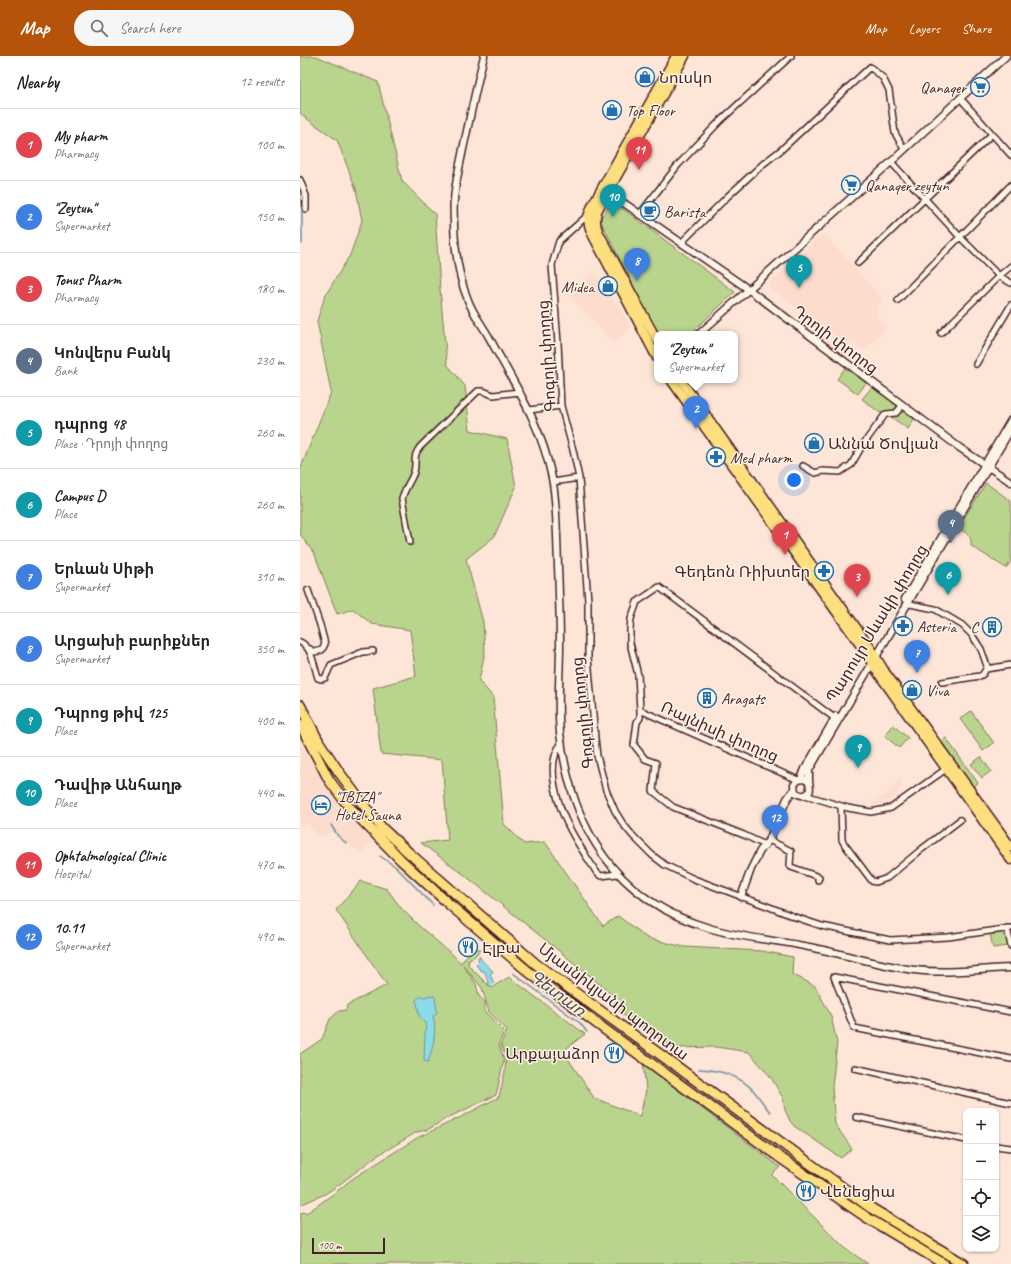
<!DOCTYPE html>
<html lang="en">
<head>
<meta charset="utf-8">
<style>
	:root { --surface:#fff; --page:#f6f6f6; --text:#222; --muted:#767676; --line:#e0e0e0; --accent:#b45309 }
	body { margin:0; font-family:Caveat,"Noto Sans Armenian",sans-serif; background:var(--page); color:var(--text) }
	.controls { position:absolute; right:12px; bottom:12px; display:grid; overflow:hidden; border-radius:8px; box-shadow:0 1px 3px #0004 }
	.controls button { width:36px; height:36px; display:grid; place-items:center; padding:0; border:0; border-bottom:1px solid var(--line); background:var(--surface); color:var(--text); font:20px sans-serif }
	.scale { position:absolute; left:12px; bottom:10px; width:73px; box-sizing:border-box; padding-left:4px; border:2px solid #4a1f2b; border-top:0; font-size:11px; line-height:14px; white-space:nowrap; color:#4a1f2b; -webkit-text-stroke:3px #fcf5e5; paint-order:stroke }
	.you { position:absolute; left:494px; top:424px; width:14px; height:14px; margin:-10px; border:3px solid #fff; border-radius:50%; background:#1a73e8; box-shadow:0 0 0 6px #1a73e833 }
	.badge { display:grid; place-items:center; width:26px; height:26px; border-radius:50%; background:var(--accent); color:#fff; font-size:13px; font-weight:700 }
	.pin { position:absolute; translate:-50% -33px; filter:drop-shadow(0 1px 2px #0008) }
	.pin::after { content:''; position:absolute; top:21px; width:14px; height:12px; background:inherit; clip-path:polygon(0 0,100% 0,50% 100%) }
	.popup { position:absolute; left:354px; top:275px; width:84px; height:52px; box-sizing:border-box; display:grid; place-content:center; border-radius:8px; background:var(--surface); filter:drop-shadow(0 1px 3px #0005); font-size:13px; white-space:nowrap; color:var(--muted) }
	.popup b { font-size:15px; color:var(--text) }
	.popup::after { content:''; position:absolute; left:50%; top:100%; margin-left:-8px; border:8px solid transparent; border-top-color:var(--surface) }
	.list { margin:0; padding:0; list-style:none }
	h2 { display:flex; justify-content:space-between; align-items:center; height:52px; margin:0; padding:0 16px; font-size:17px }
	h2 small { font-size:13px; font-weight:400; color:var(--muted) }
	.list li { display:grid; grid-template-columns:26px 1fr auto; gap:12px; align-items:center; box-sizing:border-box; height:72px; padding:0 16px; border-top:1px solid var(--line) }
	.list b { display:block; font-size:15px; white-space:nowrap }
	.list p { margin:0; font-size:13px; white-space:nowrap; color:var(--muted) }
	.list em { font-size:13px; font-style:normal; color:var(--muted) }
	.icon { flex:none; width:22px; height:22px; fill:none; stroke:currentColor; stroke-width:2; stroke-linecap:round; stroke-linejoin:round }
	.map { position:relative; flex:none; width:711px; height:1208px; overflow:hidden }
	header { display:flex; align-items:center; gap:24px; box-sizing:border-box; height:56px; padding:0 20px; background:var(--accent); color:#fff }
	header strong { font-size:19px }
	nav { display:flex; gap:22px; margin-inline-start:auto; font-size:14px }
	.search { width:280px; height:36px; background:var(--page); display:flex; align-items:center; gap:10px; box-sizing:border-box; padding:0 14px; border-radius:22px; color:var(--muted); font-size:15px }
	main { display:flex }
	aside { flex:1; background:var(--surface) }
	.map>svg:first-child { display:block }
</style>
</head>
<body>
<header>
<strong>Map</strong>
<div class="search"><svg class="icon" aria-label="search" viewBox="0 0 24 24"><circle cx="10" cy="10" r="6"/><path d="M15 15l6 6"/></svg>Search here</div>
<nav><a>Map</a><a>Layers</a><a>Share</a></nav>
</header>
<main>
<aside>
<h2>Nearby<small>12 results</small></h2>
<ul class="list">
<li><span class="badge" style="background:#e0444e">1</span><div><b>My pharm</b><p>Pharmacy</p></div><em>100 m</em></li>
<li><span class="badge" style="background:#3f7fe0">2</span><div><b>&quot;Zeytun&quot;</b><p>Supermarket</p></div><em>150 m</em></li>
<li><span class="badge" style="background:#e0444e">3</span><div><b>Tonus Pharm</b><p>Pharmacy</p></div><em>180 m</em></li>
<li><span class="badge" style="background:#5c6f8a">4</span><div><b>Կոնվերս Բանկ</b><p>Bank</p></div><em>230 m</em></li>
<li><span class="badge" style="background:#0f9aa8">5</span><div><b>դպրոց 48</b><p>Place · Դրոյի փողոց</p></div><em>260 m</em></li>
<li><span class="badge" style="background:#0f9aa8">6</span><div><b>Campus D</b><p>Place</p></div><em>260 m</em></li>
<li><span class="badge" style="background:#3f7fe0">7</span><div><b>Երևան Սիթի</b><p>Supermarket</p></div><em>310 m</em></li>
<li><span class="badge" style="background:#3f7fe0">8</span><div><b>Արցախի բարիքներ</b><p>Supermarket</p></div><em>350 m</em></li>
<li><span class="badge" style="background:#0f9aa8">9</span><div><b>Դպրոց թիվ 125</b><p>Place</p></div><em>400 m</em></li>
<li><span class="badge" style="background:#0f9aa8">10</span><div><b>Դավիթ Անհաղթ</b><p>Place</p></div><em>440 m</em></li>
<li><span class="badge" style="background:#e0444e">11</span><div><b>Ophtalmological Clinic</b><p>Hospital</p></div><em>470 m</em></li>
<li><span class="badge" style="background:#3f7fe0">12</span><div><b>10.11</b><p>Supermarket</p></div><em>490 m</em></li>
</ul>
</aside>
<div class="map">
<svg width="711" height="1208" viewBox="0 0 711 1208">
	<rect width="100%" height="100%" fill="#fde6d7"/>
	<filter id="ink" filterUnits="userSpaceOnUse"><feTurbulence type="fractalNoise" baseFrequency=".025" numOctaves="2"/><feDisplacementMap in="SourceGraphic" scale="8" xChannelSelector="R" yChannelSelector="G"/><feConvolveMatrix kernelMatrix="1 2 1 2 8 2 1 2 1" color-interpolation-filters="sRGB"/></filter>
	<g filter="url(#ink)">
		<!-- built -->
		<path fill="#fedccd" d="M523 177 584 244 577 252 580 256 576 262 586 271 565 295 553 287 550 291 467 230Z
			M294 216 332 271 314 287 268 239Z
			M0 687 26 731 72 785 61 798 32 776 20 781 7 769 0 771Z
			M598 723 603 727 594 741 586 746 574 750 573 745 582 741 589 737Z"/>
		<!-- green -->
		<path fill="#b9d58d" stroke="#827a5c" d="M0 0H16L78 26 102 125 135 158 140 233 147 308 165 330 170 374 207 383 216 431 194 481 166 503 183 566 185 595 179 625 193 641 204 768 224 788 245 786 303 870 318 860 347 882 384 891 462 895 493 901 492 918 515 930 531 960 537 987 532 1031 535 1068 552 1093 541 1102 494 1070 490 1065 485 1054 483 1042 470 1020 449 996 416 991 373 992 319 956 312 939 289 919 162 817 121 787 148 784 142 704 81 698 73 632 116 620 110 574 72 568 53 553 37 558 15 499 0 478V414L31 336 17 265 25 240 50 199 62 165 56 133 37 84 10 65 0 57Z
			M312 145 435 236 390 278H358L301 166V162Z
			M545 312 566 327 558 338 537 323Z
			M572 331 614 363 608 373 583 355 580 357 562 343Z
			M686 427 711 445V505L706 512 671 490C672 478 667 478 658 472Z
			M671 655 694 687 683 695 660 663Z
			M593 669 608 682 599 692 585 680Z
			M646 682 678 727 673 731 641 685Z
			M681 701 691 715 682 722 671 708Z
			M61 825 87 833 101 852 119 870 154 900 161 907 172 893H181L174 901 169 903 168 909 191 932 209 921 285 978 263 995 294 1042 340 1060 346 1034 343 1007 400 1051 480 1111 472 1119 545 1192 568 1208H0V1157L8 1156 36 1136 52 1123 117 1082 161 1061 199 1041 205 1016 206 1002 201 988 207 974 189 956 182 932 163 909 176 928 179 940 185 946V956L204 975 199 988 204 1004 196 1039 147 1062 127 1074 117 1076 75 1101 40 1128 25 1138 0 1149V998L22 983 30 963 39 955 46 954 47 949 87 929 36 854Z
			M705 875 708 890 693 892 690 878Z"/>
		<!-- water -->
		<path fill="#8cdbe9" stroke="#72909d" d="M179 900C184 907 186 909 192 914L193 916 190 918 194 927 191 930H189L185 916 180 914 176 909 179 906 178 902Z
			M131 939 135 941 137 957 133 960C137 975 133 991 128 1006L124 1005 125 978 126 969 119 959 117 947 115 945 121 940 124 941Z"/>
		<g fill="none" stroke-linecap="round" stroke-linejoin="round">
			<!-- stream -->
			<path stroke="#72909d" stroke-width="1.5" d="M0 142 2 154V188
				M31 769 38 780 46 787
				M80 800 96 811 133 849
				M213 917 280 967 287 976
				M399 1013C419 1014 439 1019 453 1034 459 1041 464 1049 470 1056"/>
			<!-- minor casing -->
			<g stroke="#4a1f2b" stroke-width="8">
				<path id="minor" d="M660 42 711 99
					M591 106 661 182 699 220 711 227
					M0 124 6 140V153
					M339 159 378 109 420 65 491 0
					M287 160 259 185 252 209 258 287 261 350 273 394 279 422 288 545V601L295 682 297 700 306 734 315 755 323 768 333 780 352 799 365 809 394 823 467 850 495 861 522 870 590 884 648 881 711 872
					M381 187 428 140 463 108 481 94 570 11 583 22 589 34 595 77 604 93
					M558 207 692 78
					M598 244 711 129
					M641 277 699 220 711 210
					M676 308 711 249
					M229 354 261 350
					M503 410 515 417 523 415 540 416 551 409 562 390 584 360 586 358 596 357 603 349
					M253 426 279 422
					M110 486 102 443C104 433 111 425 114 416 117 405 112 401 120 391L178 335H183L193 339 220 336
					M8 534 20 569 25 588 22 594 15 596 8 592
					M606 549 610 548 635 553 662 569 672 579 681 593 687 610 686 613
					M0 586C12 591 14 610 18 622L22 623 25 622 31 609 63 596 73 595
					M642 626 680 620 683 618 686 613 711 609
					M340 654 498 724
					M262 687C243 708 259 753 271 775 279 790 288 803 297 817L301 820 317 818
					M505 739 548 752 571 756 591 752 646 713
					M541 750 542 784 545 789 572 825 576 826 587 822 622 793 660 764
					M469 784 491 795 490 809 491 811 519 821 518 824
					M465 789 444 779 373 751 353 735 356 707 345 703 334 689 337 666 340 662V654L338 619 330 587V573L331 563 337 546 359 531 537 664
					M707 872 711 890
					M534 921 554 972 711 1003
					M534 921 711 956
					M555 1012 711 1047
					M556 1061 666 1084
					M696 1090 711 1092"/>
			</g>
			<!-- tertiary casing -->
			<g stroke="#4a1f2b" stroke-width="9">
				<path id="tertiary" d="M184 0C176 31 170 62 163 93 160 110 155 127 154 144 153 152 154 161 154 169 155 195 158 220 168 244 173 258 183 270 190 283 216 331 241 368 252 422 256 441 256 461 257 479 258 516 260 552 260 588 260 618 257 647 260 677 271 771 315 844 409 872 441 882 476 884 509 891 545 898 580 910 615 914 646 918 680 913 711 912
					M308 136 448 233 660 392 711 426
					M399 278 591 106 706 0
					M605 543 711 364
					M501 723 505 713 536 660
					M509 726 504 723 498 724 494 729 495 736C498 738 500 740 504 739 513 738 509 729 509 724 509 720 509 717 509 714L711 373
					M441 841 451 813 460 795 469 784 487 743 494 733"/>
			</g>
			<!-- primary casing -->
			<g stroke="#4a1f2b" stroke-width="11">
				<path id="primary" d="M357 284 299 177C295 169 295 163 297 155L385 0
					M357 302 292 178C286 163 287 160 294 146L376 0
					M371 324 563 593 578 617 711 804
					M381 324 570 591 585 616 711 791"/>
			</g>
			<!-- trunk casing -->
			<g stroke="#4a1f2b" stroke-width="12">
				<path id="trunk" d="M0 649 19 686 39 716 62 747 83 773 109 797 236 908 571 1152 664 1208
					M0 668 29 724 50 752 101 804 150 849 230 917 300 970 482 1103 566 1161 644 1208"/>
			</g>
			<!-- minor -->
			<use href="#minor" stroke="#fcf5e5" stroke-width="5"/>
			<!-- tertiary -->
			<use href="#tertiary" stroke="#fcf5e5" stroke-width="6"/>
			<!-- primary -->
			<use href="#primary" stroke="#fddf80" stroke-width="8"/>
			<!-- trunk -->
			<use href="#trunk" stroke="#fddf80" stroke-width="9"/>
		</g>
	</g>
	<!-- icons -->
	<defs>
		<g id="shop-ring" transform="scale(1)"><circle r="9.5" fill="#fcf5e5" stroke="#1f6fb2" stroke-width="1.5"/><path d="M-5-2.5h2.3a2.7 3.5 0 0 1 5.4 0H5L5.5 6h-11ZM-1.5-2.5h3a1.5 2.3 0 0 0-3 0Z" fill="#1f6fb2"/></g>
		<g id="supermarket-ring" transform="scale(1)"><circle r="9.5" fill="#fcf5e5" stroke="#1f6fb2" stroke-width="1.5"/><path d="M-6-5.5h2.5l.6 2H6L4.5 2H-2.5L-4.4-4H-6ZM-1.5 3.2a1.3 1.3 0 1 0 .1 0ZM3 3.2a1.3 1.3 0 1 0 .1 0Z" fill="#1f6fb2"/></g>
		<g id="cafe-ring" transform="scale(1)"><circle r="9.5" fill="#fcf5e5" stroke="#1f6fb2" stroke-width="1.5"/><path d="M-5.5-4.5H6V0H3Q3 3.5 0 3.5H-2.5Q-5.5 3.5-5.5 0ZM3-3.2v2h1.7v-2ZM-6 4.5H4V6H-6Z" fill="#1f6fb2"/></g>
		<g id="pharmacy-ring" transform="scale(1)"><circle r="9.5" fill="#fcf5e5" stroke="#1f6fb2" stroke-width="1.5"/><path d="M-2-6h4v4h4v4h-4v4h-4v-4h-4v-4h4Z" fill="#1f6fb2"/></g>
		<g id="building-ring" transform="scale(1)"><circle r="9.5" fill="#fcf5e5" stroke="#1f6fb2" stroke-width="1.5"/><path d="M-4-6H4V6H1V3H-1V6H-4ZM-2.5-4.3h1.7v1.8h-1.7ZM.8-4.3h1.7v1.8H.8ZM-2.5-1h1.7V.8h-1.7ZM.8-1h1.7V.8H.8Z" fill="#1f6fb2"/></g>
		<g id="hotel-ring" transform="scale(1)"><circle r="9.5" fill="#fcf5e5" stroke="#1f6fb2" stroke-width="1.5"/><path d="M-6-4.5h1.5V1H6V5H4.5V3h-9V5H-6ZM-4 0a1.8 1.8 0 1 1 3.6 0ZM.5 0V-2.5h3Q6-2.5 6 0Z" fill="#1f6fb2"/></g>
		<g id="restaurant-ring" transform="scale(1)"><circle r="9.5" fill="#fcf5e5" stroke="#1f6fb2" stroke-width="1.5"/><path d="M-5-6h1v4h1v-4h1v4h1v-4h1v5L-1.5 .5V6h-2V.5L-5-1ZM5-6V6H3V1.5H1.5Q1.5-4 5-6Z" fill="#1f6fb2"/></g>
	</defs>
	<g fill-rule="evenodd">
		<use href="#shop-ring" x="345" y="21"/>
		<use href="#supermarket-ring" x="680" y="31"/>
		<use href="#shop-ring" x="312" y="54"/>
		<use href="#supermarket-ring" x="551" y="129"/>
		<use href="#cafe-ring" x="350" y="155"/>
		<use href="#shop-ring" x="308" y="230"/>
		<use href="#shop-ring" x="514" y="387"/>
		<use href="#pharmacy-ring" x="416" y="401"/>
		<use href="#pharmacy-ring" x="524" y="515"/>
		<use href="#pharmacy-ring" x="603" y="570"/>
		<use href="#building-ring" x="692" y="571"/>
		<use href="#shop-ring" x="612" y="634"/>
		<use href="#building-ring" x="407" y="642"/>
		<use href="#hotel-ring" x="21" y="749"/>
		<use href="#restaurant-ring" x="168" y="891"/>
		<use href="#restaurant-ring" x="314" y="997"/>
		<use href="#restaurant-ring" x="506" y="1135"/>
	</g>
	<g text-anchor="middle" stroke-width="3" stroke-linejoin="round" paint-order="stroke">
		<!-- poi labels -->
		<g font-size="16" fill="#4a1f2b" stroke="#fcf5e5" text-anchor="start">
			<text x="359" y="27">Նուսկո</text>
			<text x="666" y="37" text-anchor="end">Qanaqer</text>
			<text x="326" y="60">Top Floor</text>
			<text x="565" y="135">Qanaqer zeytun</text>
			<text x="364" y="161">Barista</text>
			<text x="294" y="236" text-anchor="end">Midea</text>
			<text x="528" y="393">Աննա Ծովյան</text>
			<text x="430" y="407">Med pharm</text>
			<text x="510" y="521" text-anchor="end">Գեդեոն Ռիխտեր</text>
			<text x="617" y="576">Asteria</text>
			<text x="678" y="577" text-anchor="end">C</text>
			<text x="626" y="640">Viva</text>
			<text x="421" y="648">Aragats</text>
			<text x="35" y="746">"IBIZA"<tspan x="35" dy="18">Hotel Sauna</tspan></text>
			<text x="182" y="897">Էլբա</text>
			<text x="300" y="1003" text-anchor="end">Արքայաձոր</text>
			<text x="520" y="1141">Վենեցիա</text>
		</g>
		<!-- street labels -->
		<g font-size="16" fill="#4a1f2b" stroke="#fcf5e5">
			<text transform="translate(536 283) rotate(37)" y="6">Դրոյի փողոց</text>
			<text transform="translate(246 300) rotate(-94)" y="6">Գոգոլի փողոց</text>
			<text transform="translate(576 567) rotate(-59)" y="6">Պարույր Սևակի փողոց</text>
			<text transform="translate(282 657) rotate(-96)" y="6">Գոգոլի փողոց</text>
			<text transform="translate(420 675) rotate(24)" y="6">Ռայնիսի փողոց</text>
			<text transform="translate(314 945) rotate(37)" y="6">Մյասնիկյանի պողոտա</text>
		</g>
		<!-- water labels -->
		<g font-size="17" font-style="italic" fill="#5a4e5a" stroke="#fcf5e5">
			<text transform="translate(258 937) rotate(37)" y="6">Գետառ</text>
		</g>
	</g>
</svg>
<div class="controls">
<button>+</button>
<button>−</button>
<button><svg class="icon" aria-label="locate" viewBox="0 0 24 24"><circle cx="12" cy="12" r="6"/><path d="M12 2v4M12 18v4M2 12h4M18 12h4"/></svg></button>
<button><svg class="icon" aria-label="layers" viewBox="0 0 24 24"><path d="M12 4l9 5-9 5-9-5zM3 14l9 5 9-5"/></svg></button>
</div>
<div class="scale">100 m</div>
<div class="you"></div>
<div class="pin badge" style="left:485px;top:499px;background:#e0444e">1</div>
<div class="pin badge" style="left:396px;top:373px;background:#3f7fe0">2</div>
<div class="popup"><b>&quot;Zeytun&quot;</b>Supermarket</div>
<div class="pin badge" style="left:557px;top:541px;background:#e0444e">3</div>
<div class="pin badge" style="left:651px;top:487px;background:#5c6f8a">4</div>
<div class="pin badge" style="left:499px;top:232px;background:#0f9aa8">5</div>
<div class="pin badge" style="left:648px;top:539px;background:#0f9aa8">6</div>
<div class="pin badge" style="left:617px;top:617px;background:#3f7fe0">7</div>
<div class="pin badge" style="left:337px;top:225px;background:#3f7fe0">8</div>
<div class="pin badge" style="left:558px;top:712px;background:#0f9aa8">9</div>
<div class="pin badge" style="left:313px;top:161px;background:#0f9aa8">10</div>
<div class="pin badge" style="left:339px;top:114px;background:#e0444e">11</div>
<div class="pin badge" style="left:475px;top:782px;background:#3f7fe0">12</div>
</div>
</main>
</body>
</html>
